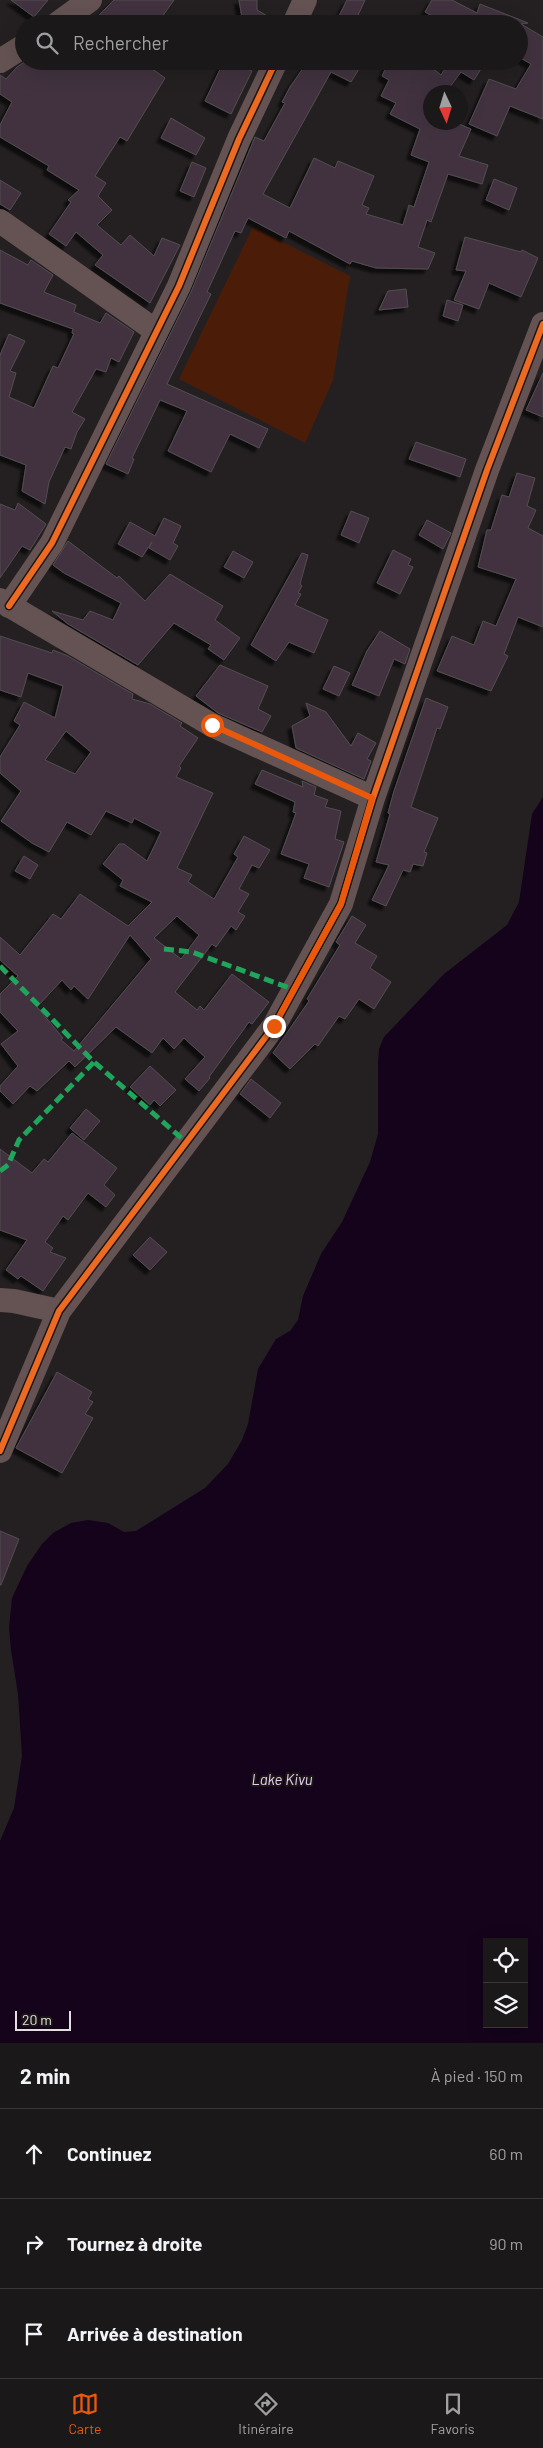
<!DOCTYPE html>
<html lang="fr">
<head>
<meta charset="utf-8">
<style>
	:root { --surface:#1b181a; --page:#242123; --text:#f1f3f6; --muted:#a0a0a2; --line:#393739; --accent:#ea580c }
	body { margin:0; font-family:Barlow,sans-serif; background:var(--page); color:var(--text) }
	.controls { position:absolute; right:15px; bottom:15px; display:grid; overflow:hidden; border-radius:0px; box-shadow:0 5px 20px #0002 }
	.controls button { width:45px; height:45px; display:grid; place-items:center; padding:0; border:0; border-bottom:1px solid var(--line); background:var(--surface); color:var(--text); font:25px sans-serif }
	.compass { position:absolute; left:423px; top:85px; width:45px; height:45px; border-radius:50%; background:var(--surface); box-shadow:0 5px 20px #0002; rotate:176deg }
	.scale { position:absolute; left:15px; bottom:12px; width:56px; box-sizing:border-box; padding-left:5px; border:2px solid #e4e0e1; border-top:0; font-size:14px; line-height:18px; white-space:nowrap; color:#e4e0e1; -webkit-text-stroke:4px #1c1617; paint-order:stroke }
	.stop { position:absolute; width:15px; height:15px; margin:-11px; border:4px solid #ea580c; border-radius:50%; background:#fff }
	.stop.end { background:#ea580c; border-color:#fff; box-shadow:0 1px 5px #0008 }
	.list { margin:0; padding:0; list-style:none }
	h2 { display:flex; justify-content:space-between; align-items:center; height:65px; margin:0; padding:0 20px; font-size:21px }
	h2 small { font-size:16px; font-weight:400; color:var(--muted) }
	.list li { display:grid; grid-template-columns:32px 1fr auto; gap:15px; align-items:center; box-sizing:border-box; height:90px; padding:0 20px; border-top:1px solid var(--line) }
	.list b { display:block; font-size:19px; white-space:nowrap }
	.list em { font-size:16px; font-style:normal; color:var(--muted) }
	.icon { flex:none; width:28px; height:28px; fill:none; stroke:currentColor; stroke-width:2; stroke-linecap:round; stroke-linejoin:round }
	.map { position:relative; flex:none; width:543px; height:2043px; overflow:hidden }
	.search { position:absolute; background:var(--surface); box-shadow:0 5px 20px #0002; left:15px; right:15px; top:15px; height:55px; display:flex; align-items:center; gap:12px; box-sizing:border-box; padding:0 18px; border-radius:28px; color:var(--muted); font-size:19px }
	.sheet { height:335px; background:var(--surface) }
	nav { display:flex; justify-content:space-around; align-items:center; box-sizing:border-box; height:70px; border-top:1px solid var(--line); background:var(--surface); font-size:14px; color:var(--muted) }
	nav a { display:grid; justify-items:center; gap:2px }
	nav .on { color:var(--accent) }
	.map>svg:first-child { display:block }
</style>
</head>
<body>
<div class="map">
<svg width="543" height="2043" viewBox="0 0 543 2043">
	<defs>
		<filter id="shadow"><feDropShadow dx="-4.5" dy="4.5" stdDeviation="1" flood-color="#0009"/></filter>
	</defs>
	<rect width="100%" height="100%" fill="#242022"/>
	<!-- green -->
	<path fill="#4b1d08" d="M253 227 350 276 333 380 305 443 179 379Z"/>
	<!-- water -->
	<path fill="#14031b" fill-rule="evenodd" d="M543 797V2043H0V1841L14 1808 22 1756 18 1694 11 1650 9 1628 12 1598 27 1566 42 1544 53 1533 71 1523 88 1520 108 1523 124 1532 136 1531 205 1488 228 1464 242 1440 248 1424 258 1369 276 1339 290 1331 298 1320 303 1296 321 1254 342 1222 370 1162 378 1134V1063L379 1049 384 1037 444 974 507 925 519 902 532 814ZM487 1942H524V2024H487Z"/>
	<!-- building -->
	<path fill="#42333f" stroke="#524e50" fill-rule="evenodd" filter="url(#shadow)" d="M11 0H48L34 17Z
		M114 0H174L157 24H90Z
		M239 0H257V10L281 24H243Z
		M347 0H365L354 24H335Z
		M432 0H452L477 13 480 4 528 23 521 24 543 37V119L510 106 497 136 469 124 489 79 516 89 531 64 519 57V24H447L425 12Z
		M26 61H141L165 78 127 141 120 137 95 176 106 183 98 196 112 210 97 225 121 245 130 235 154 256 162 238 180 245 150 303 95 265 103 255 76 232 66 246 49 234 71 202 68 200 79 190 47 170 49 166 0 137V125L12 102 0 94V75L6 79 17 67Z
		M224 61H247L243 67 252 71 231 114 205 101Z
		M308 61H346L359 69 351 82 331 72 263 194 290 208 314 158 335 168 338 161 374 176 362 205 369 208 366 214 403 225 409 205 414 207 429 162 411 155 420 129 390 114 396 103 381 96 389 80 382 76 389 61H423L441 75 448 64 444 61H486L474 80 461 72 446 92H430V122H454L471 129 459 156 488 165 482 184 448 174 431 222 427 220 418 247 435 253 428 269 376 268 352 261 350 264 289 231 286 238 248 218 241 233 235 231 207 292 211 294 167 384 268 429 259 448 230 434 211 472 168 451 187 411 160 400 132 458 134 459 128 474 106 464 191 292 255 137 264 141 285 103 282 102 290 87Z
		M171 118 205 138 196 155 161 138Z
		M192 162 206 168 194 197 180 191Z
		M494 179 517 188 509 210 486 200Z
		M0 180 21 193 10 210 0 204Z
		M465 237 521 252 522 250 538 258 521 297 489 283 479 309 454 300 466 271 456 270Z
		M0 250 28 265 31 260 53 275 44 292 76 305 74 312 100 323 106 313 134 332 119 362 111 358 106 372 96 369 72 412 85 419 77 432 71 449 65 447 49 482 45 504 22 491 26 465 0 455V355L9 334 25 341 10 371 16 373 9 397 34 408 53 366 58 368 74 334 72 333 73 329 0 303Z
		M406 289 408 307 379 310 388 291Z
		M447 300 463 305 458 321 443 316Z
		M543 373V417L526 410Z
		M416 442 466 459 460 477 409 459Z
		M517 473 535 478 527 506 536 510 528 528 543 536V627L518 617 504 654 508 656 491 691 437 671 452 636 474 645 483 621 496 626 516 579 478 567 487 530H491L502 495 509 497Z
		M18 503 46 524 30 550 22 546 0 578V504L15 510Z
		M351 511 369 518 359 543 341 535Z
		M164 518 181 526 173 543 178 546 170 560 149 548 152 542 142 557 118 544 130 522 155 536Z
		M427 520 451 533 443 549 419 535Z
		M68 541 117 578 119 576 145 601 170 574 223 606 215 620 240 638 224 660 208 649 211 645 174 623 138 665 68 624 52 611 83 620 90 611 113 620 121 603 64 573 53 565Z
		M393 550 411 559 408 565 413 567 400 594 377 583Z
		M233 551 253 562 244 578 224 567Z
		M302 553 308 555 300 584 302 586 298 593 301 594 295 605 328 620 314 653 289 642 276 661 251 645Z
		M380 631 410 649 405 664 394 659 379 696 352 685 367 651Z
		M0 636 52 653 53 650 68 656 133 694 132 699 150 704 182 723 180 726 198 738 179 766 181 768 176 777 213 793 177 868 192 875 188 882 214 899 238 857 234 854 244 836 270 850 259 868 252 865 239 889 249 894 238 912 245 916 236 930 231 926 216 947 212 944 175 992 197 1010 200 1006 204 1010 232 974 269 1002 252 1024 249 1022 209 1077 210 1078 199 1091 185 1079 205 1057 184 1038 174 1049 163 1038 152 1053 116 1027 75 1067 69 1061 37 1091 30 1086 13 1104 0 1091V1086L18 1066 1 1044 18 1031 0 1012V994L18 976 0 960V937L20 955 53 914 61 919 80 894 128 926 152 902 120 886 123 880 103 864 119 844H124L147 861 161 832 134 818 132 823 106 811 91 835 67 822 49 852 32 843 1 821 21 791 0 773V757L20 725 14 721 24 702 55 718 63 686 28 673 21 697 0 690ZM66 731 91 752 75 774 45 760ZM177 916 199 935 181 959 154 938ZM130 935 151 959 74 1051 61 1040 63 1038 37 1007 62 980 71 990 74 986 88 999Z
		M220 665 268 686 258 709 271 716 262 732 218 713 196 696Z
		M334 666 350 673 339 696 323 689Z
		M426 698 448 707 440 729 437 728 411 807 438 818 424 852 427 853 423 866 413 864 410 872 403 870 386 906 372 900 389 865 376 862 390 814 388 813 394 791Z
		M306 703 326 712 351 746 358 733 376 743 367 759 371 761 364 779 296 748 292 726 310 716Z
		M262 770 303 787 302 781 316 787 314 795 328 800 325 807 341 811 335 839 344 842 329 887 304 878 309 864 281 854 296 813 293 812 295 802 255 784Z
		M24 856 38 865 30 879 15 871Z
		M352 916 366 925 355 943 377 956 370 968 391 982 374 1009 359 999 345 1019 339 1016 318 1046 315 1044 290 1069 273 1053 309 1001 307 999 340 945 336 942Z
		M150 1066 176 1090 160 1106 154 1100 150 1105 130 1087Z
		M251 1079 281 1103 270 1118 240 1094Z
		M86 1109 100 1121 84 1140 70 1128Z
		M72 1133 117 1168 104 1185 115 1195 106 1207 88 1193 68 1220 63 1216 45 1242 53 1248 50 1252 66 1258 43 1291 21 1276 18 1279 6 1270 27 1240 0 1230V1149L32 1173 44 1159 48 1162Z
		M150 1237 167 1252 150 1270 133 1255Z
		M57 1372 92 1392 88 1399 93 1402 85 1414 93 1418 62 1473 16 1448Z
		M0 1531 19 1539 1 1585H0Z"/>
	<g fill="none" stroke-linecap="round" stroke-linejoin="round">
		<!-- minor -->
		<path stroke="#655353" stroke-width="24" d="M57 24 90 0
			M294 24 305 0
			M0 61 24 46
			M0 221 156 331
			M0 600 212 725 373 798
			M9 606 52 543 179 286 239 139 276 61
			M0 1300 14 1301 59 1311
			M0 1451 59 1311 274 1026 341 904 373 798 487 470 543 324"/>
		<!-- quiet -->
		<path stroke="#20a55d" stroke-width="5" stroke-dasharray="10 5" stroke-linecap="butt" d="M164 949 192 952 295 990
			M0 966 94 1062 186 1142
			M0 1171 8 1165 19 1140 94 1062"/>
		<!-- cycleway casing -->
		<g stroke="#1c1617" stroke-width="9">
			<path id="cycleway" d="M9 606 52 543 179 286 239 139 276 61
				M0 1451 59 1311 274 1026 341 904 373 798 487 470 543 324"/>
		</g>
		<!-- cycleway -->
		<use href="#cycleway" stroke="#ed6a23" stroke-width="6"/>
	</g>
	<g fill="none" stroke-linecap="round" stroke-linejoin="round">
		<!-- route -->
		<path stroke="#ea580c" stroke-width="6" d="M212 725 372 798 341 904 274 1026"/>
	</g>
	<g text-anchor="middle" stroke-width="4" stroke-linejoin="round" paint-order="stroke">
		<!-- water labels -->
		<g font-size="15" font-style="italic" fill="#e8cdf4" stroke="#1c1617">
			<text x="282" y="1785">Lake Kivu</text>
		</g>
	</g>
</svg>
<div class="controls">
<button><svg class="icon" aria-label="locate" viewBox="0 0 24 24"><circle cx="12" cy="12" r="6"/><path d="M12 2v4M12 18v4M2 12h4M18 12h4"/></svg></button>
<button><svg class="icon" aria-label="layers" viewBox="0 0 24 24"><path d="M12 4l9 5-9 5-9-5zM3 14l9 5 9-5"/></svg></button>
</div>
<svg class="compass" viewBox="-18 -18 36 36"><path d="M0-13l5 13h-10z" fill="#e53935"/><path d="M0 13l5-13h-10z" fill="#a0a0a2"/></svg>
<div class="scale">20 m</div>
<div class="stop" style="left:212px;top:725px"></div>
<div class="stop end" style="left:274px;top:1026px"></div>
<div class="search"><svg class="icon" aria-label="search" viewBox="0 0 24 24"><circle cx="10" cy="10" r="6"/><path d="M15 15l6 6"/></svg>Rechercher</div>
</div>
<section class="sheet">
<h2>2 min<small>À pied · 150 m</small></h2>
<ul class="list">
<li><svg class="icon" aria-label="ahead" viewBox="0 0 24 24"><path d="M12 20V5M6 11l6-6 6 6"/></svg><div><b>Continuez</b></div><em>60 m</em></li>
<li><svg class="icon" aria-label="right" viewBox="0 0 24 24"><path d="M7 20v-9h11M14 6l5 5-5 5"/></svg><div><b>Tournez à droite</b></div><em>90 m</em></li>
<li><svg class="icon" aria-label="arrive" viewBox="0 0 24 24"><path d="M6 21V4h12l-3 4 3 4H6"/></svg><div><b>Arrivée à destination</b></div></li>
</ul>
</section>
<nav>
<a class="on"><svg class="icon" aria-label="map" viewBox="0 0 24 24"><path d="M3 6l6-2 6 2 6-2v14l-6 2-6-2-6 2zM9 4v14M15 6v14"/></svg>Carte</a>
<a><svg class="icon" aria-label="directions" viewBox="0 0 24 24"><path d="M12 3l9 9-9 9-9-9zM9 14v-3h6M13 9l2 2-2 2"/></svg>Itinéraire</a>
<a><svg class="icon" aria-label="saved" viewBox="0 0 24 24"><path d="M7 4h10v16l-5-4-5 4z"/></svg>Favoris</a>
</nav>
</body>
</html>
